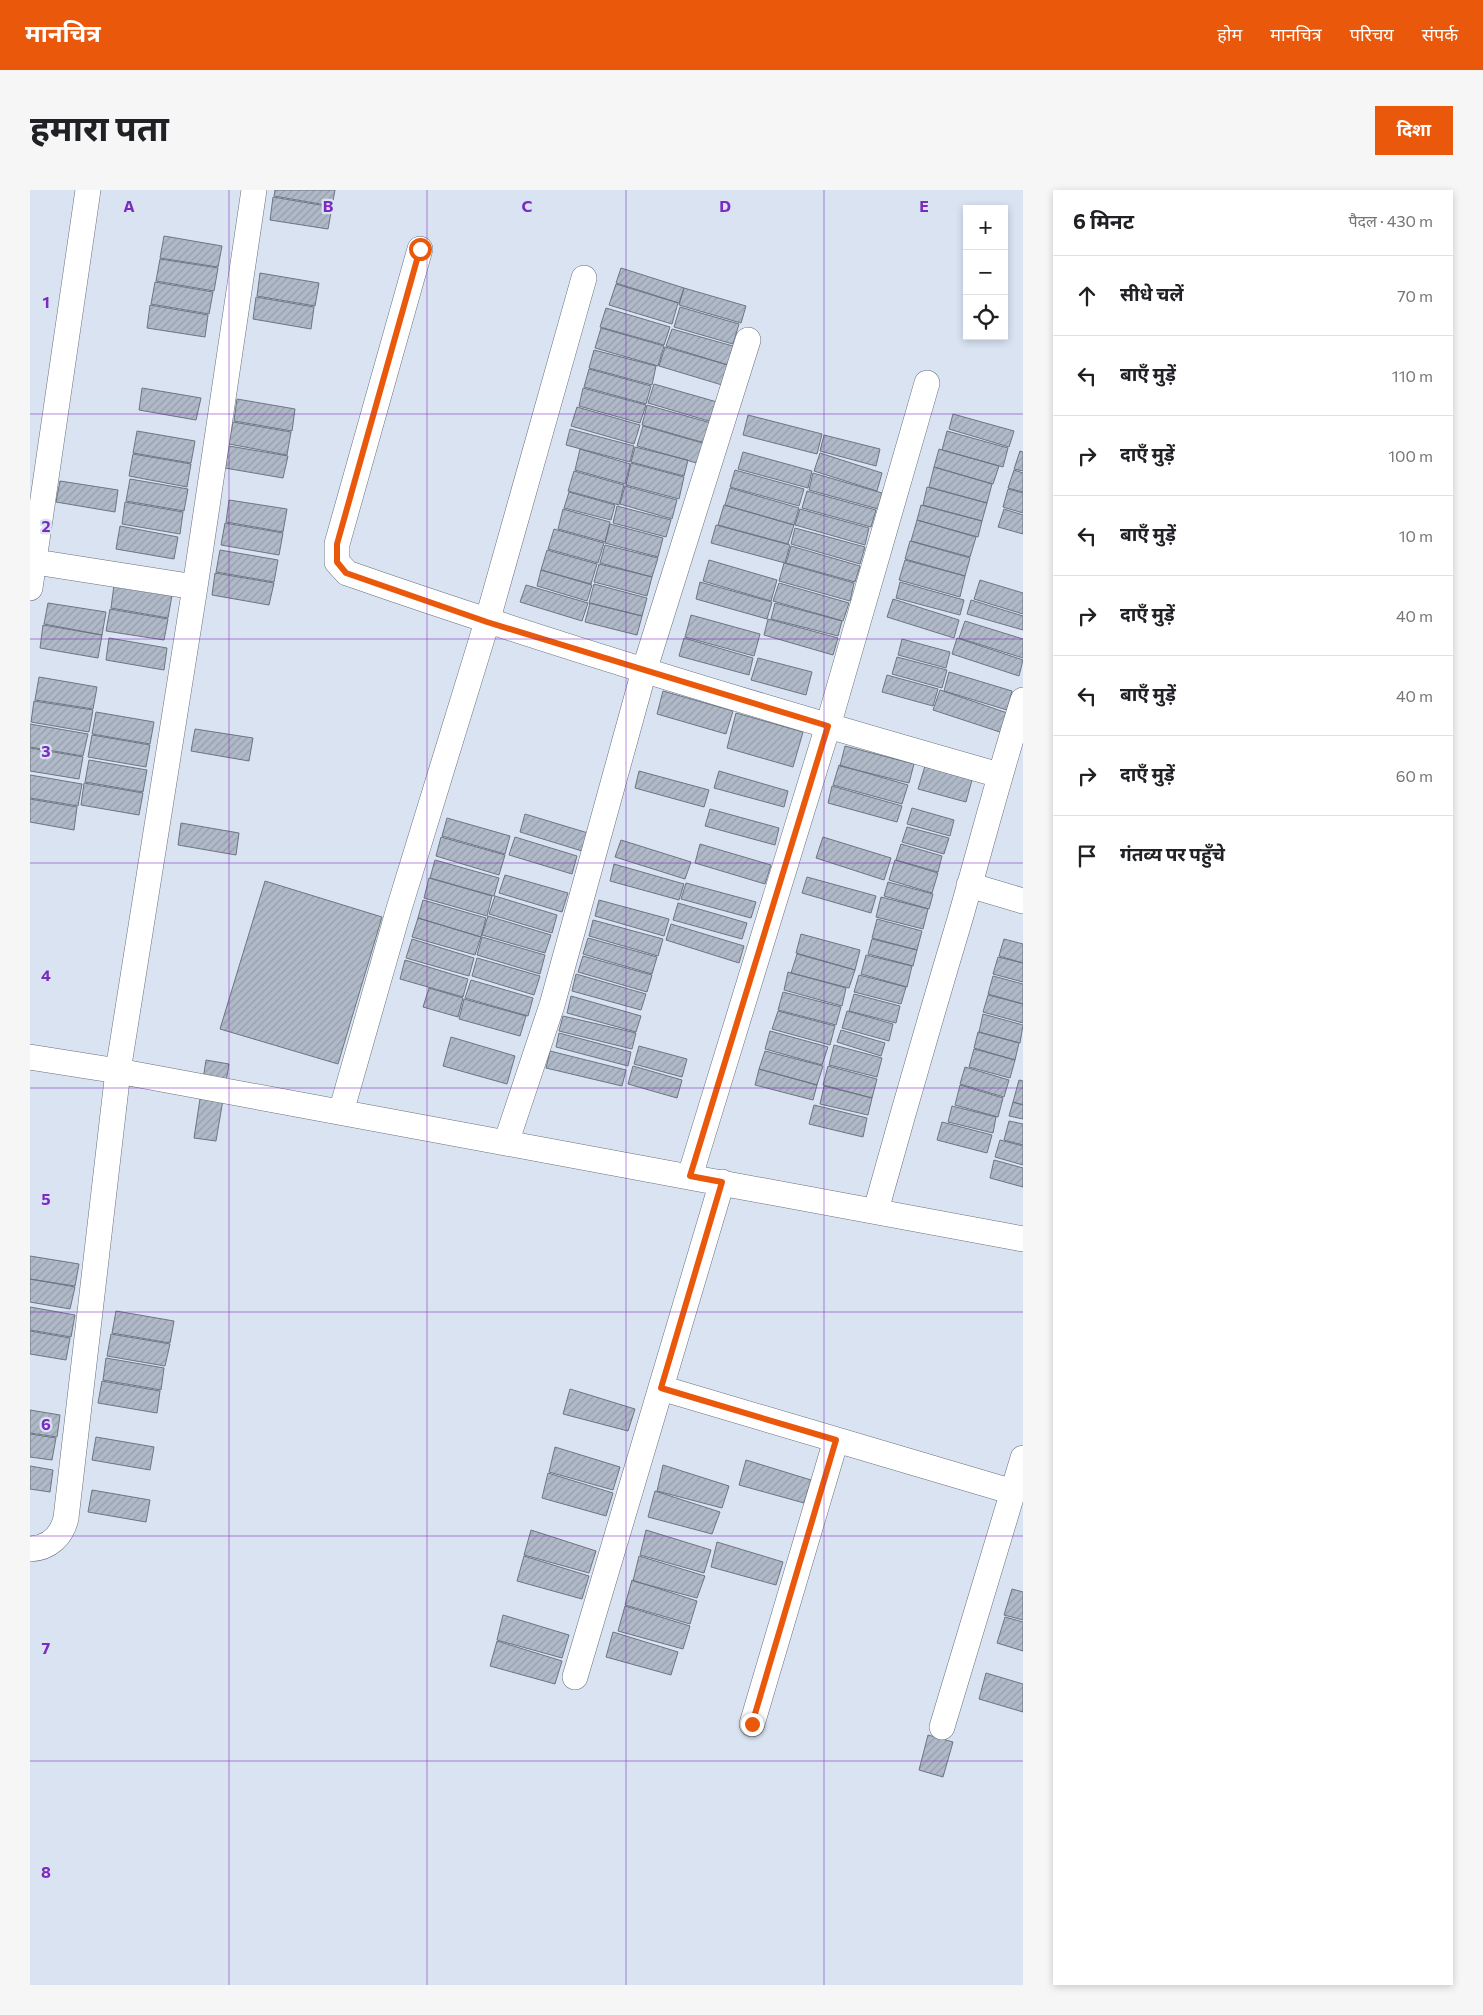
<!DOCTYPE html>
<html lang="hi">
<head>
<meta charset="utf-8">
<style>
	:root { --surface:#fff; --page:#f6f6f6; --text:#202124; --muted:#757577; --line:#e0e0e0; --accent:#ea580c }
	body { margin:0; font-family:Commissioner,"Noto Sans Devanagari",sans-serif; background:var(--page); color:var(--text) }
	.controls { position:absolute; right:15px; top:15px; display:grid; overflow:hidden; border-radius:0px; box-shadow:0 2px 8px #0003 }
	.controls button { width:45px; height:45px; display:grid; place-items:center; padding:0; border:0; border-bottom:1px solid var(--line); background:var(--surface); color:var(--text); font:25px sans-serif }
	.stop { position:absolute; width:15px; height:15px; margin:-11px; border:4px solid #ea580c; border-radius:50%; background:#fff }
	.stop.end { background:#ea580c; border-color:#fff; box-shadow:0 1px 5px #0008 }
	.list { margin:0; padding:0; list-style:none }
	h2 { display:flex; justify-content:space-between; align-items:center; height:65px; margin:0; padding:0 20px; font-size:21px }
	h2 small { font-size:16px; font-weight:400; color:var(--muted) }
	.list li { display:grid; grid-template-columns:32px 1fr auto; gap:15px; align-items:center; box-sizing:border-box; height:80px; padding:0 20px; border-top:1px solid var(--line) }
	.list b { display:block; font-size:19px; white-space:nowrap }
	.list em { font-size:16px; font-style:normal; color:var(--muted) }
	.icon { flex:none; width:28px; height:28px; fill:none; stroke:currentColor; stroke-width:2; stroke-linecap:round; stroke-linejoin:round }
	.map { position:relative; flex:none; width:993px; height:1795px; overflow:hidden; border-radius:0px }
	header { display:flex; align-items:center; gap:30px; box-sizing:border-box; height:70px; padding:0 25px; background:var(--accent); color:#fff }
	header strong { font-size:24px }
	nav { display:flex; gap:28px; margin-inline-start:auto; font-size:18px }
	.intro { display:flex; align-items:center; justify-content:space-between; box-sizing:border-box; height:120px; padding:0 30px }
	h1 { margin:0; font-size:35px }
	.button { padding:12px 22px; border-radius:0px; background:var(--accent); color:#fff; font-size:18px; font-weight:700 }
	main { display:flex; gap:30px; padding:0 30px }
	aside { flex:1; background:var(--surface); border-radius:0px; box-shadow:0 2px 8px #0003 }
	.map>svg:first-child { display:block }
</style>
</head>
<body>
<header>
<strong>मानचित्र</strong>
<nav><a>होम</a><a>मानचित्र</a><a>परिचय</a><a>संपर्क</a></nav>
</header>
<div class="intro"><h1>हमारा पता</h1><a class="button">दिशा</a></div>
<main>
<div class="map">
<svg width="993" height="1795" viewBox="0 0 993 1795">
	<defs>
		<pattern id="building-hatch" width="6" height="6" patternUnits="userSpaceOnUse" patternTransform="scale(1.25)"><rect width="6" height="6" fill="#afb9c7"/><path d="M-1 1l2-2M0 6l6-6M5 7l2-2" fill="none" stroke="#969eaa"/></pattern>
	</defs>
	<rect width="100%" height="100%" fill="#d9e3f2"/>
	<!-- building -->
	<path fill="url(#building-hatch)" stroke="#6d7582" d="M245 0H305L302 16 244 6Z
		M243 7 302 17 298 39 240 30Z
		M134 46 192 56 188 77 130 68Z
		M130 69 188 78 184 101 126 91Z
		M591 78 654 98 649 113 586 93Z
		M230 83 289 93 285 116 227 106Z
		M125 92 183 102 179 124 121 114Z
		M586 94 648 113 642 134 579 115Z
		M654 98 716 116 711 133 649 115Z
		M226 107 284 117 281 139 223 129Z
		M120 115 178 125 175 147 117 138Z
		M650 117 709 134 703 154 644 137Z
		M576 118 640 137 634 155 570 137Z
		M571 138 634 156 628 176 565 158Z
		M642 139 703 156 698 175 636 156Z
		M635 157 698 175 692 195 629 176Z
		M564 160 626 176 622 195 559 178Z
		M559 179 621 196 616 214 554 197Z
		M624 194 687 212 682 232 618 213Z
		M112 198 171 208 166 230 109 220Z
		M553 198 616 215 610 233 549 216Z
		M207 209 265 219 262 241 204 231Z
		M617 215 681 233 675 253 612 235Z
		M547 217 610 235 604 254 541 236Z
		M923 224 984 241 979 257 919 239Z
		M718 225 792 244 787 264 713 245Z
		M203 232 261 242 257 265 199 254Z
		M613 236 676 254 670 274 607 256Z
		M540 239 604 256 600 272 536 255Z
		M107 241 165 251 161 273 103 263Z
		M917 241 978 258 973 277 912 260Z
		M794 245 850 259 846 276 790 261Z
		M199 256 258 266 253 288 195 278Z
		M605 257 658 270 654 286 601 272Z
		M550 259 600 274 595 294 545 280Z
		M909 259 969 276 963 294 904 277Z
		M990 261 993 262V281L984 279Z
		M713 262 782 281 778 298 708 279Z
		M790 263 852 283 847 301 784 281Z
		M103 264 161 274 157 297 99 286Z
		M601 273 654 287 649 309 596 295Z
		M904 277 962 294 957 313 899 297Z
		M705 280 774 299 769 316 700 297Z
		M984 280 993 283V302L978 298Z
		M544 281 594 295 589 315 538 301Z
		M783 283 852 303 848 319 779 300Z
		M100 289 158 299 154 321 96 311Z
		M30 291 88 300 85 322 26 312Z
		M595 296 647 310 642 329 590 314Z
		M897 297 957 313 952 331 893 315Z
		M700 298 769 318 764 335 695 315Z
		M978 299 993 303V323L973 317Z
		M777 301 846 320 841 337 772 318Z
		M539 302 585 315 581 330 534 318Z
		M199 310 257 319 253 342 196 332Z
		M95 312 153 322 150 344 92 334Z
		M694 315 764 335 758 354 688 335Z
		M891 315 952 331 948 347 887 330Z
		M587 316 641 330 636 347 583 333Z
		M533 319 580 332 575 352 528 339Z
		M770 319 839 338 835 355 765 335Z
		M974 319 993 325V344L968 337Z
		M887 330 946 347 940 367 881 351Z
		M195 333 253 343 249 365 191 355Z
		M580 334 633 348 628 367 575 353Z
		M686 335 760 355 755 373 681 353Z
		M90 336 148 347 144 369 86 359Z
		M765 338 835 357 830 374 761 354Z
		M524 339 574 353 568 373 518 359Z
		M880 351 940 368 935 386 875 369Z
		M575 355 628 368 622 387 570 373Z
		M761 356 830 376 825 392 756 373Z
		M190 360 248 370 244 392 186 382Z
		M517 360 567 374 561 394 511 380Z
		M679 370 747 390 741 411 673 391Z
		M875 370 935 386 930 407 869 390Z
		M754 373 824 393 820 411 749 391Z
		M569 374 622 387 617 406 564 392Z
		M511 380 562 395 557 411 507 396Z
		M185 383 244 393 239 415 182 405Z
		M950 390 993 403V424L944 409Z
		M670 392 742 412 737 429 666 409Z
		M870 392 934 410 930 425 866 408Z
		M749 393 819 413 813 431 743 411Z
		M564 394 617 408 612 426 559 413Z
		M84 395 142 405 138 428 81 418Z
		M496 395 558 413 552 431 490 412Z
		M863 409 929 430 924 448 857 427Z
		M941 410 993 426V440L937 424Z
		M18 413 76 422 72 445 14 434Z
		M560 413 612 426 607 445 555 432Z
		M745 413 812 431 808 446 741 429Z
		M80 419 138 429 134 450 76 441Z
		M661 425 730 444 724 466 655 447Z
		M738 429 808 448 803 465 734 445Z
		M935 431 993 449V468L929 448Z
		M13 435 72 445 68 468 10 458Z
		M79 448 137 458 134 480 76 470Z
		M654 448 723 468 719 485 649 466Z
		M927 448 993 470 989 486 922 464Z
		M872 449 920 462 916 478 868 465Z
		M867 467 917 480 912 498 862 484Z
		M728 468 782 482 776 505 721 490Z
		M919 482 982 501 977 520 914 501Z
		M857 485 908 499 903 516 852 502Z
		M9 487 67 497 63 519 5 510Z
		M910 500 983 525 976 544 903 520Z
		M633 501 703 521 696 544 627 524Z
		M4 511 63 520 59 542 1 532Z
		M66 522 124 532 120 554 62 544Z
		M706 523 773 542 763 577 697 558Z
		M0 534 58 544 53 566 0 557Z
		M165 539 223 548 219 571 161 561Z
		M62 545 120 555 116 577 58 567Z
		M815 556 884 574 879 593 810 576Z
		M0 558 53 567 49 589 0 581Z
		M59 570 117 580 113 602 55 592Z
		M809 575 878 595 872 614 803 595Z
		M895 576 942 590 936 612 888 599Z
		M609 581 679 600 674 617 605 598Z
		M689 581 758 601 754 617 684 598Z
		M0 585 52 594 48 616 0 608Z
		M54 593 113 603 109 625 51 615Z
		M802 596 872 616 867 632 798 613Z
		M0 609 47 617 44 640 0 632Z
		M882 618 924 630 920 646 877 634Z
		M680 619 749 638 745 655 675 636Z
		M495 624 558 643 552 661 490 642Z
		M417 628 480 646 475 664 412 646Z
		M151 633 209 643 206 665 148 655Z
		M877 637 919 648 914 664 872 652Z
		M411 647 475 665 469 685 406 666Z
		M485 647 547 666 542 684 479 665Z
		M793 647 861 668 854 690 786 668Z
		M591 650 661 672 655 689 585 667Z
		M670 654 741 675 735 694 665 673Z
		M871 654 912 666 908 682 866 670Z
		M405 670 469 688 464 706 400 688Z
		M865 670 908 683 902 703 859 690Z
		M584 674 654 694 649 710 580 691Z
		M475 685 538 703 532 722 469 703Z
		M777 687 846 706 841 723 772 703Z
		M399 688 462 706 457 726 394 708Z
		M235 691 352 727 308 874 190 839Z
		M858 692 903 704 899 719 854 706Z
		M656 693 726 712 721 728 651 709Z
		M465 706 527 725 522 743 459 724Z
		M851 707 898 719 893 739 846 727Z
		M393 710 456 728 451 747 388 728Z
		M569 710 639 729 634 746 565 726Z
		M648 713 717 733 712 749 643 730Z
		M458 726 521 745 515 763 452 745Z
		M388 728 451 747 445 765 382 747Z
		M847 729 892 741 887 760 842 748Z
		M563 730 633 749 628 766 559 746Z
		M641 734 714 756 709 773 636 750Z
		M771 744 830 760 825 780 766 763Z
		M452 747 515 765 510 784 447 765Z
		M558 748 627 767 622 784 553 764Z
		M382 749 444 768 439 786 376 768Z
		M842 749 887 760 883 776 838 764Z
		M974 749 993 754V773L969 766Z
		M767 764 825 780 819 798 761 783Z
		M836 765 882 776 877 797 831 784Z
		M553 766 622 785 617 802 548 782Z
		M968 767 993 773V792L963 784Z
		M447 768 510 786 504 805 442 786Z
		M375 770 438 789 433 807 370 789Z
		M758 782 816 798 812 816 754 800Z
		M546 784 616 804 611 820 542 801Z
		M829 785 876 797 871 814 824 802Z
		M963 786 993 794V814L958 804Z
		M441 790 503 808 498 826 435 808Z
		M399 798 433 808 428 827 393 817Z
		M753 802 811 817 806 835 748 820Z
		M824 804 870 816 866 833 819 821Z
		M958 805 993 814V833L953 822Z
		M541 806 611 826 606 842 537 823Z
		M434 809 496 826 490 846 429 829Z
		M748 821 805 836 800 855 742 839Z
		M817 821 863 834 859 851 812 838Z
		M953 824 993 835 990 853 949 842Z
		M533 826 606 843 602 859 529 841Z
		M811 840 855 853 851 866 807 852Z
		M740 841 798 857 792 875 735 859Z
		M948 842 989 853 985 870 944 858Z
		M529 843 601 862 598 876 526 857Z
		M421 847 485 866 477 894 413 876Z
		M804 855 852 868 847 887 799 875Z
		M609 856 657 869 652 887 604 874Z
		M944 859 985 870 980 888 939 877Z
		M520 861 596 880 592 896 516 878Z
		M735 861 793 876 787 895 729 879Z
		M176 870 199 874 186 951 164 948Z
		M603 876 652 890 647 908 598 894Z
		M798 876 847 889 842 908 793 895Z
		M935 877 979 890 974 907 930 894Z
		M729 879 787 895 783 910 725 895Z
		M989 890 993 891V915L983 912Z
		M930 895 973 908 968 927 925 915Z
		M794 896 842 908 838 925 790 914Z
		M983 912 993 915V929L979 926Z
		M784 915 837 928 833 947 779 934Z
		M922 916 966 927 963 943 918 932Z
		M979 931 993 934V955L974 950Z
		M912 932 962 945 957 963 907 950Z
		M970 950 993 956V975L965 967Z
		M964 970 993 978V997L960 988Z
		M0 1066 49 1074 45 1096 0 1089Z
		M0 1089 45 1097 40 1119 0 1112Z
		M0 1117 45 1125 41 1147 0 1140Z
		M86 1121 144 1131 140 1153 82 1143Z
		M0 1141 40 1148 36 1170 0 1164Z
		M81 1144 140 1154 135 1176 77 1166Z
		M76 1168 134 1178 131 1200 73 1190Z
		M72 1191 130 1201 127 1223 68 1213Z
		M540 1199 605 1219 598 1241 533 1224Z
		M0 1220 30 1225 27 1247 0 1243Z
		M0 1244 26 1248 22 1270 0 1267Z
		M66 1247 124 1257 120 1280 62 1270Z
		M525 1257 590 1277 583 1300 519 1282Z
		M716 1270 781 1290 774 1313 709 1295Z
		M633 1275 699 1296 692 1318 627 1301Z
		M0 1276 23 1280 20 1302 0 1299Z
		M518 1283 583 1303 576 1326 512 1308Z
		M62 1300 120 1310 116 1332 58 1322Z
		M625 1301 690 1322 682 1344 618 1327Z
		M501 1340 566 1361 559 1383 494 1365Z
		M616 1340 681 1360 674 1383 610 1365Z
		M687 1352 753 1372 746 1395 681 1377Z
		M494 1366 559 1386 552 1409 487 1391Z
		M609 1366 675 1386 667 1408 603 1391Z
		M602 1390 667 1411 660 1434 595 1415Z
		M982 1399 993 1402V1430L974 1425Z
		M595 1416 660 1436 653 1459 588 1441Z
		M473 1425 539 1445 532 1468 467 1450Z
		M975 1427 993 1432V1461L967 1453Z
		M583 1442 648 1462 641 1485 576 1467Z
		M467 1451 532 1471 525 1494 460 1476Z
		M956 1483 993 1494V1522L949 1509Z
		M898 1545 923 1552 913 1587 889 1580Z"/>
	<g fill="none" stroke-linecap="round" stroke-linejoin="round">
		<!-- minor casing -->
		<g stroke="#68707d" stroke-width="26">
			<path id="minor" d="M390 59 307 354V372L317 383C532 458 750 523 969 585
				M0 371 165 397 224 0
				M0 398 58 0
				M939 695 993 711
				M0 867 88 881 993 1049
				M311 922 368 722 457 432 554 88
				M476 953 522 815 614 481 718 150
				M660 986 798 536 897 193
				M846 1020C873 923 901 826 930 729 951 656 970 582 993 510
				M631 1198 983 1302
				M0 1359C19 1358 32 1346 36 1328L88 881 165 397
				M545 1487 692 992
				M722 1534 806 1250
				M912 1537 993 1268"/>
		</g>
		<!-- minor -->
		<use href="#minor" stroke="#fff" stroke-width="25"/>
	</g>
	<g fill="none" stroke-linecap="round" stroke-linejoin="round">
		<!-- route -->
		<path stroke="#ea580c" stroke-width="6" d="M390 59 307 354V372L316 383 457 432 798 536 660 986 692 992 631 1198 806 1250 722 1534"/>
	</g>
	<!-- grid -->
	<path fill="none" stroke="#7b2cbf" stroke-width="1" stroke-opacity="0.55" d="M199 0V1795M397 0V1795M596 0V1795M794 0V1795M0 224H993M0 449H993M0 673H993M0 898H993M0 1122H993M0 1346H993M0 1571H993"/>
	<g font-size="16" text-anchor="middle" font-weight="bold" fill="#7b2cbf" stroke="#d9e3f2" stroke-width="4.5" stroke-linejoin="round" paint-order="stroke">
		<text x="99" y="22">A</text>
		<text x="298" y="22">B</text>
		<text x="497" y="22">C</text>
		<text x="695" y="22">D</text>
		<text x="894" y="22">E</text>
		<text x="16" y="118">1</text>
		<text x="16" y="342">2</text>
		<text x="16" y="567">3</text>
		<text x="16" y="791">4</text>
		<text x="16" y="1015">5</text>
		<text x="16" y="1240">6</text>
		<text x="16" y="1464">7</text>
		<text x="16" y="1688">8</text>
	</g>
</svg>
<div class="controls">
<button>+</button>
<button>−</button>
<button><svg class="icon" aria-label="locate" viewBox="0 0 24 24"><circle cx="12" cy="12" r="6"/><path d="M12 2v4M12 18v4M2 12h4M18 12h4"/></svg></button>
</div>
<div class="stop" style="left:390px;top:59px"></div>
<div class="stop end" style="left:722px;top:1534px"></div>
</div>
<aside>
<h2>6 मिनट<small>पैदल · 430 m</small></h2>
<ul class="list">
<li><svg class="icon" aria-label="ahead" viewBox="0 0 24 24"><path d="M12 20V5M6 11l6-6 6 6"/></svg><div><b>सीधे चलें</b></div><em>70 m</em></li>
<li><svg class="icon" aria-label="left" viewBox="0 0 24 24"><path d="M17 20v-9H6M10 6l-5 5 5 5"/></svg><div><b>बाएँ मुड़ें</b></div><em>110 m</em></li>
<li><svg class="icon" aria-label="right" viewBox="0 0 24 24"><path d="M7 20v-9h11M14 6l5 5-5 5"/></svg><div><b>दाएँ मुड़ें</b></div><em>100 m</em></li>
<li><svg class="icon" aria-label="left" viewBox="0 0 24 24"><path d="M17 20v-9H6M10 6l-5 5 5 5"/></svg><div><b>बाएँ मुड़ें</b></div><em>10 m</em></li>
<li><svg class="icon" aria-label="right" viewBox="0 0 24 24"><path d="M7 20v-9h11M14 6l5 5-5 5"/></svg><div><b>दाएँ मुड़ें</b></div><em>40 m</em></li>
<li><svg class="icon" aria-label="left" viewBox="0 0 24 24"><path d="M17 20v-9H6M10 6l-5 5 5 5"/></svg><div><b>बाएँ मुड़ें</b></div><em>40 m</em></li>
<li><svg class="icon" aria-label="right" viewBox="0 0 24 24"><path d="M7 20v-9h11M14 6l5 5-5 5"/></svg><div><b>दाएँ मुड़ें</b></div><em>60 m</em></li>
<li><svg class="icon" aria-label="arrive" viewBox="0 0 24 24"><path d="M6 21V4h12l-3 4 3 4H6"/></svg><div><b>गंतव्य पर पहुँचे</b></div></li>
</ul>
</aside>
</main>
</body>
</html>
